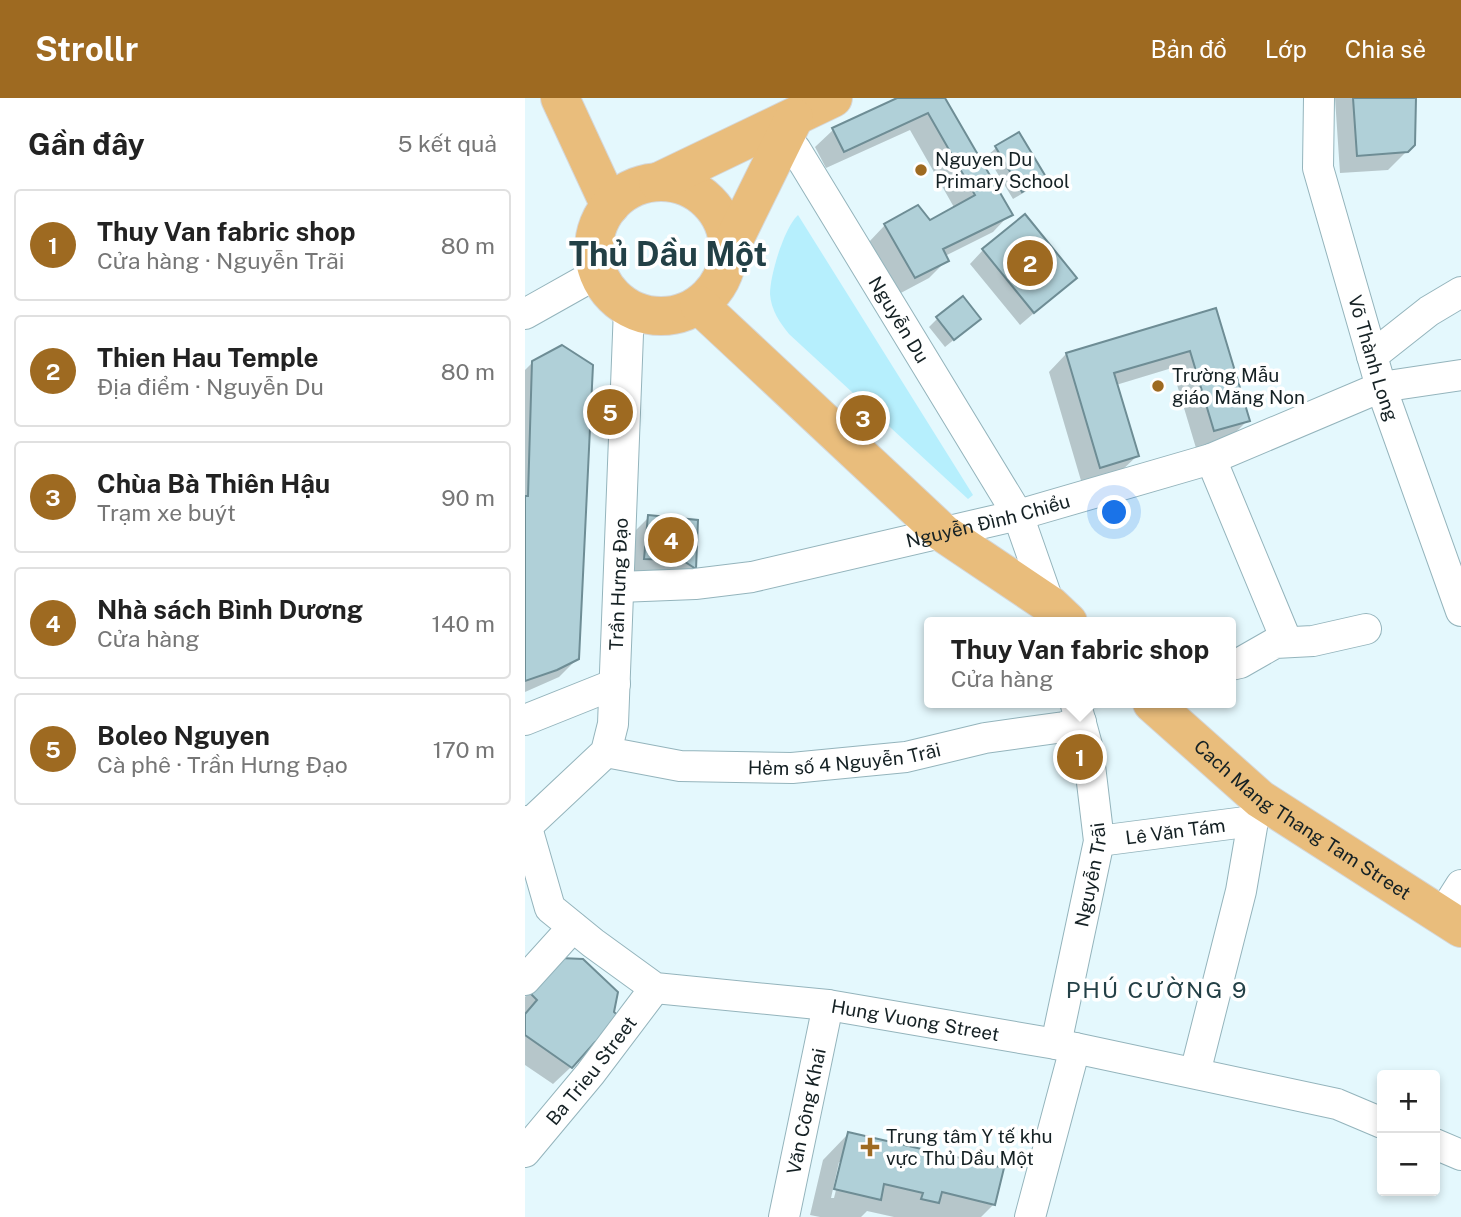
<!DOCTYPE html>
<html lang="vi">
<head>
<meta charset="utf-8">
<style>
	:root { --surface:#fff; --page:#f2f2f2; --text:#222; --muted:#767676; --line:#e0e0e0; --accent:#9e6a21 }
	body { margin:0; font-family:"Public Sans",sans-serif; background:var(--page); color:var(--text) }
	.controls { position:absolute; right:21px; bottom:21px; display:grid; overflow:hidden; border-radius:7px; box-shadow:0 4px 10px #0003 }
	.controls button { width:63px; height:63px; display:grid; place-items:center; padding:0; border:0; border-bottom:2px solid var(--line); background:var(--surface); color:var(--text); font:35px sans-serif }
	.you { position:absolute; left:590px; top:415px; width:24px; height:24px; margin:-18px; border:5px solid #fff; border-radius:50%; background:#1a73e8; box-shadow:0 0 0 10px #1a73e833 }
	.badge { display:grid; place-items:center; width:46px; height:46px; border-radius:50%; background:var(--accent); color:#fff; font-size:23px; font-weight:700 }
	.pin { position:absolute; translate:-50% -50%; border:4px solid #fff; box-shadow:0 2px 7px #0006 }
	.popup { position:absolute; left:399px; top:519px; width:312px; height:91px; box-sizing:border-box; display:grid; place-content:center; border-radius:7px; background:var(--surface); filter:drop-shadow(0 2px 5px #0005); font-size:23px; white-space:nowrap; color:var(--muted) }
	.popup b { font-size:26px; color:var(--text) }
	.popup::after { content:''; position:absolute; left:50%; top:100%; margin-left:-14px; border:14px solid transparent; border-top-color:var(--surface) }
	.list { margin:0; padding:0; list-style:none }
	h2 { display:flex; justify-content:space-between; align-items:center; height:91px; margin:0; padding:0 28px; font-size:30px }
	h2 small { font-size:23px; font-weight:400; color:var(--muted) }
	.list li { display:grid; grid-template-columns:46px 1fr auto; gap:21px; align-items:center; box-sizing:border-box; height:112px; margin:0 14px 14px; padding:0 14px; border:2px solid var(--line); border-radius:7px }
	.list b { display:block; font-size:26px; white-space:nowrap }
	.list p { margin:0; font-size:23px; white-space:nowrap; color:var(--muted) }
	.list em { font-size:23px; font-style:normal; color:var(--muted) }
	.map { position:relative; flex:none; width:936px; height:1119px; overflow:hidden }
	header { display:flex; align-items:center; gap:42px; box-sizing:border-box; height:98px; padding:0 35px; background:var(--accent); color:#fff }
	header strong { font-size:33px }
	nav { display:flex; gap:38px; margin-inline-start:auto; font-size:24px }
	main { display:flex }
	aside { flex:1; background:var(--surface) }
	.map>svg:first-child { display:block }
</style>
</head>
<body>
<header>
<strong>Strollr</strong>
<nav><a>Bản đồ</a><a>Lớp</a><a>Chia sẻ</a></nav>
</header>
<main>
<aside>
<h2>Gần đây<small>5 kết quả</small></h2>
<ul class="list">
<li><span class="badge">1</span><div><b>Thuy Van fabric shop</b><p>Cửa hàng · Nguyễn Trãi</p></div><em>80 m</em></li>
<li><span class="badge">2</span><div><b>Thien Hau Temple</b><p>Địa điểm · Nguyễn Du</p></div><em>80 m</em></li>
<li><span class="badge">3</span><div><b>Chùa Bà Thiên Hậu</b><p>Trạm xe buýt</p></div><em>90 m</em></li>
<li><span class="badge">4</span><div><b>Nhà sách Bình Dương</b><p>Cửa hàng</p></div><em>140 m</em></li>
<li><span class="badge">5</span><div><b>Boleo Nguyen</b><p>Cà phê · Trần Hưng Đạo</p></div><em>170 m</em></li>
</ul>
</aside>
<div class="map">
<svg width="936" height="1119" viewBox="0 0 936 1119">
	<rect width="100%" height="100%" fill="#e4f8fd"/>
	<!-- green -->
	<path fill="#b6effd" d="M273 117 448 397 443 401 264 236C255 225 246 212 245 196 245 177 259 130 273 117Z"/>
	<!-- shadow -->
	<path fill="#0003" fill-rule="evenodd" d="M376 0H418L485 116 468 134 420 158 422 162 404 180 372 197 343 145 360 127 405 125 430 111 385 32 301 70 290 49 308 32Z
		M810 0H889L882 53 863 72 815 75Z
		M493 36 519 79 510 88 488 101 462 58 471 50Z
		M458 152 550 180 495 227 445 166Z
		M690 212 723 322 705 340 671 350 647 270 591 287 612 358 594 375 557 386 524 274 541 256Z
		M413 220 454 221 420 249 404 229Z
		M8 264 52 561 34 579 0 594V272Z
		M124 419 171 423 169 470 156 483 107 474 110 433Z
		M36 862 96 922 28 986 0 967V899Z
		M323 1036 469 1106 456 1119H369L342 1113 336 1119H295L285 1117 298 1062ZM314 1064H318L309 1100H306Z"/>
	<!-- building -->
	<path fill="#b0d0d8" stroke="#6e8d95" stroke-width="2" d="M372 0H420L488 117 418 151 424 163 390 180 359 126 393 107 405 122 450 97 403 15 319 54 307 30Z
		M828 0H891L890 47 883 54 832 58Z
		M494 34 521 79 497 94 470 48Z
		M500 116 552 180 509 215 457 151Z
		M438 198 456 221 429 242 411 219Z
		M691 210 725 323 689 333 665 253 589 275 614 358 575 370 541 255Z
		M37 247 68 267 54 561 32 572 0 583V398H3L7 263Z
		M123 417 173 422 171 471 157 462 119 461Z
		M35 860 58 861 93 894 89 914 98 922 81 939 70 944 47 970 0 937V916L12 902 3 893Z
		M323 1034 479 1070 470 1107 417 1094 414 1105 396 1101 398 1095 359 1086 356 1102 309 1091Z"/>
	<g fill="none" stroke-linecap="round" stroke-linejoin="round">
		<!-- minor casing -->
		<g stroke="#94b4bc" stroke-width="32">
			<g id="minor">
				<path id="s1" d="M794 0 793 70 856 289 936 513"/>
				<path id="s2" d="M252 28 271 52 493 417 527 514"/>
				<path d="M0 216 73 175"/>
				<path d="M847 258 904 213 936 194"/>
				<path d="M686 361 762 544"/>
				<path id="s3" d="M94 489 170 486 227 479 493 417 686 361 856 289 936 277"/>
				<path d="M706 567 715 565 750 545 788 543 841 531"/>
				<path d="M0 622 90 586"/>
				<path id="s4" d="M81 654 155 668 267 670 381 659 460 640 539 629 556 624"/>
				<path id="s5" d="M0 723 25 810 68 845 130 890 303 907 531 946 812 1006 857 1025"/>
				<path id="s6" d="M0 730 81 654 88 626 104 210"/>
				<path id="s7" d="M574 743 728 723"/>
				<path d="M917 817 936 787"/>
				<path d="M0 882 48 829"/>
				<path id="s8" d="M531 946 574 743 563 651 551 607"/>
				<path d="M670 975 716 793 728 723 735 701"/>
				<path d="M910 1046 936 1057"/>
				<path id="s9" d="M0 1054 65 976 130 890"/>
				<path id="s10" d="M259 1119 303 907"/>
				<path d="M505 1119 550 950"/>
			</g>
		</g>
		<!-- major casing -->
		<g stroke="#d5d7d8" stroke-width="40">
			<g id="major">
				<path d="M35 0 85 108"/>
				<circle cx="136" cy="151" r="67"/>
				<path d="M133 84 308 0"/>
				<path d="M204 152 269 20"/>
				<path d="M174 207 418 435 525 507 543 524"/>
				<path id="s11" d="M627 605 735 701 936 830"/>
			</g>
		</g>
		<!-- minor -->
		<use href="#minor" stroke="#fff" stroke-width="30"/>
		<!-- major -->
		<use href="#major" stroke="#e9bd7c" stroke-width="38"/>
	</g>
	<!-- markers -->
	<g fill="#9e6a21" stroke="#fff" stroke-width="2.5">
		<circle cx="396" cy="72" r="7"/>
		<circle cx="633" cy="288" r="7"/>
		<path d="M341.5 1038.5h7v7h7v7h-7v7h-7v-7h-7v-7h7z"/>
	</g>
	<g text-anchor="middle" stroke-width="7" stroke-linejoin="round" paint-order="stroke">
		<!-- poi labels -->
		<g font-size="19" fill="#152124" stroke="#fff" text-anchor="start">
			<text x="410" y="68">Nguyen Du<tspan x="410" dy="22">Primary School</tspan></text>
			<text x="647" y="284">Trường Mẫu<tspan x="647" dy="22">giáo Măng Non</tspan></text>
			<text x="361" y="1045">Trung tâm Y tế khu<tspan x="361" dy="22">vực Thủ Dầu Một</tspan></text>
		</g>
		<!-- street labels -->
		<g font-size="19" fill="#152124" stroke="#fff">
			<text dy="7" stroke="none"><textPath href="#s2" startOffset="229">Nguyễn Du</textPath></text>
			<text dy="7" stroke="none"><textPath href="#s1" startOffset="268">Võ Thành Long</textPath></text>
			<text dy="7" stroke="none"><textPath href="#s3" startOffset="376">Nguyễn Đình Chiểu</textPath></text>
			<text dy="7" stroke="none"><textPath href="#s6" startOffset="280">Trần Hưng Đạo</textPath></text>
			<text dy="7" stroke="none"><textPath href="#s4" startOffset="240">Hẻm số 4 Nguyễn Trãi</textPath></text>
			<text dy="7" stroke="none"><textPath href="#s11" startOffset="191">Cach Mang Thang Tam Street</textPath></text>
			<text dy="7" stroke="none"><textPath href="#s7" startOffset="77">Lê Văn Tám</textPath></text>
			<text dy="7" stroke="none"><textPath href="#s8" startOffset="173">Nguyễn Trãi</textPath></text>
			<text dy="7" stroke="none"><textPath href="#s5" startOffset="485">Hung Vuong Street</textPath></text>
			<text dy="7" stroke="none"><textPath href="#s9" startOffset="105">Ba Trieu Street</textPath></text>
			<text dy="7" stroke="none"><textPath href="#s10" startOffset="108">Văn Công Khai</textPath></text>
		</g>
		<!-- quarter labels -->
		<g font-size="23" letter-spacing="2" fill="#234046" stroke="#fff">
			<text x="632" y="900">PHÚ CƯỜNG 9</text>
		</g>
		<!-- town labels -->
		<g font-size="33" font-weight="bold" fill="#234046" stroke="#fff">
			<text x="143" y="168">Thủ Dầu Một</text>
		</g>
	</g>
</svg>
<div class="controls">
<button>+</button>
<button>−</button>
</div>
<div class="you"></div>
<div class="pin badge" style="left:555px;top:659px">1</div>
<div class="popup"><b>Thuy Van fabric shop</b>Cửa hàng</div>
<div class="pin badge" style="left:505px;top:165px">2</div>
<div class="pin badge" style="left:338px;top:320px">3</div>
<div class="pin badge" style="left:146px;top:442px">4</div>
<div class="pin badge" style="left:85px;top:314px">5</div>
</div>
</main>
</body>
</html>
